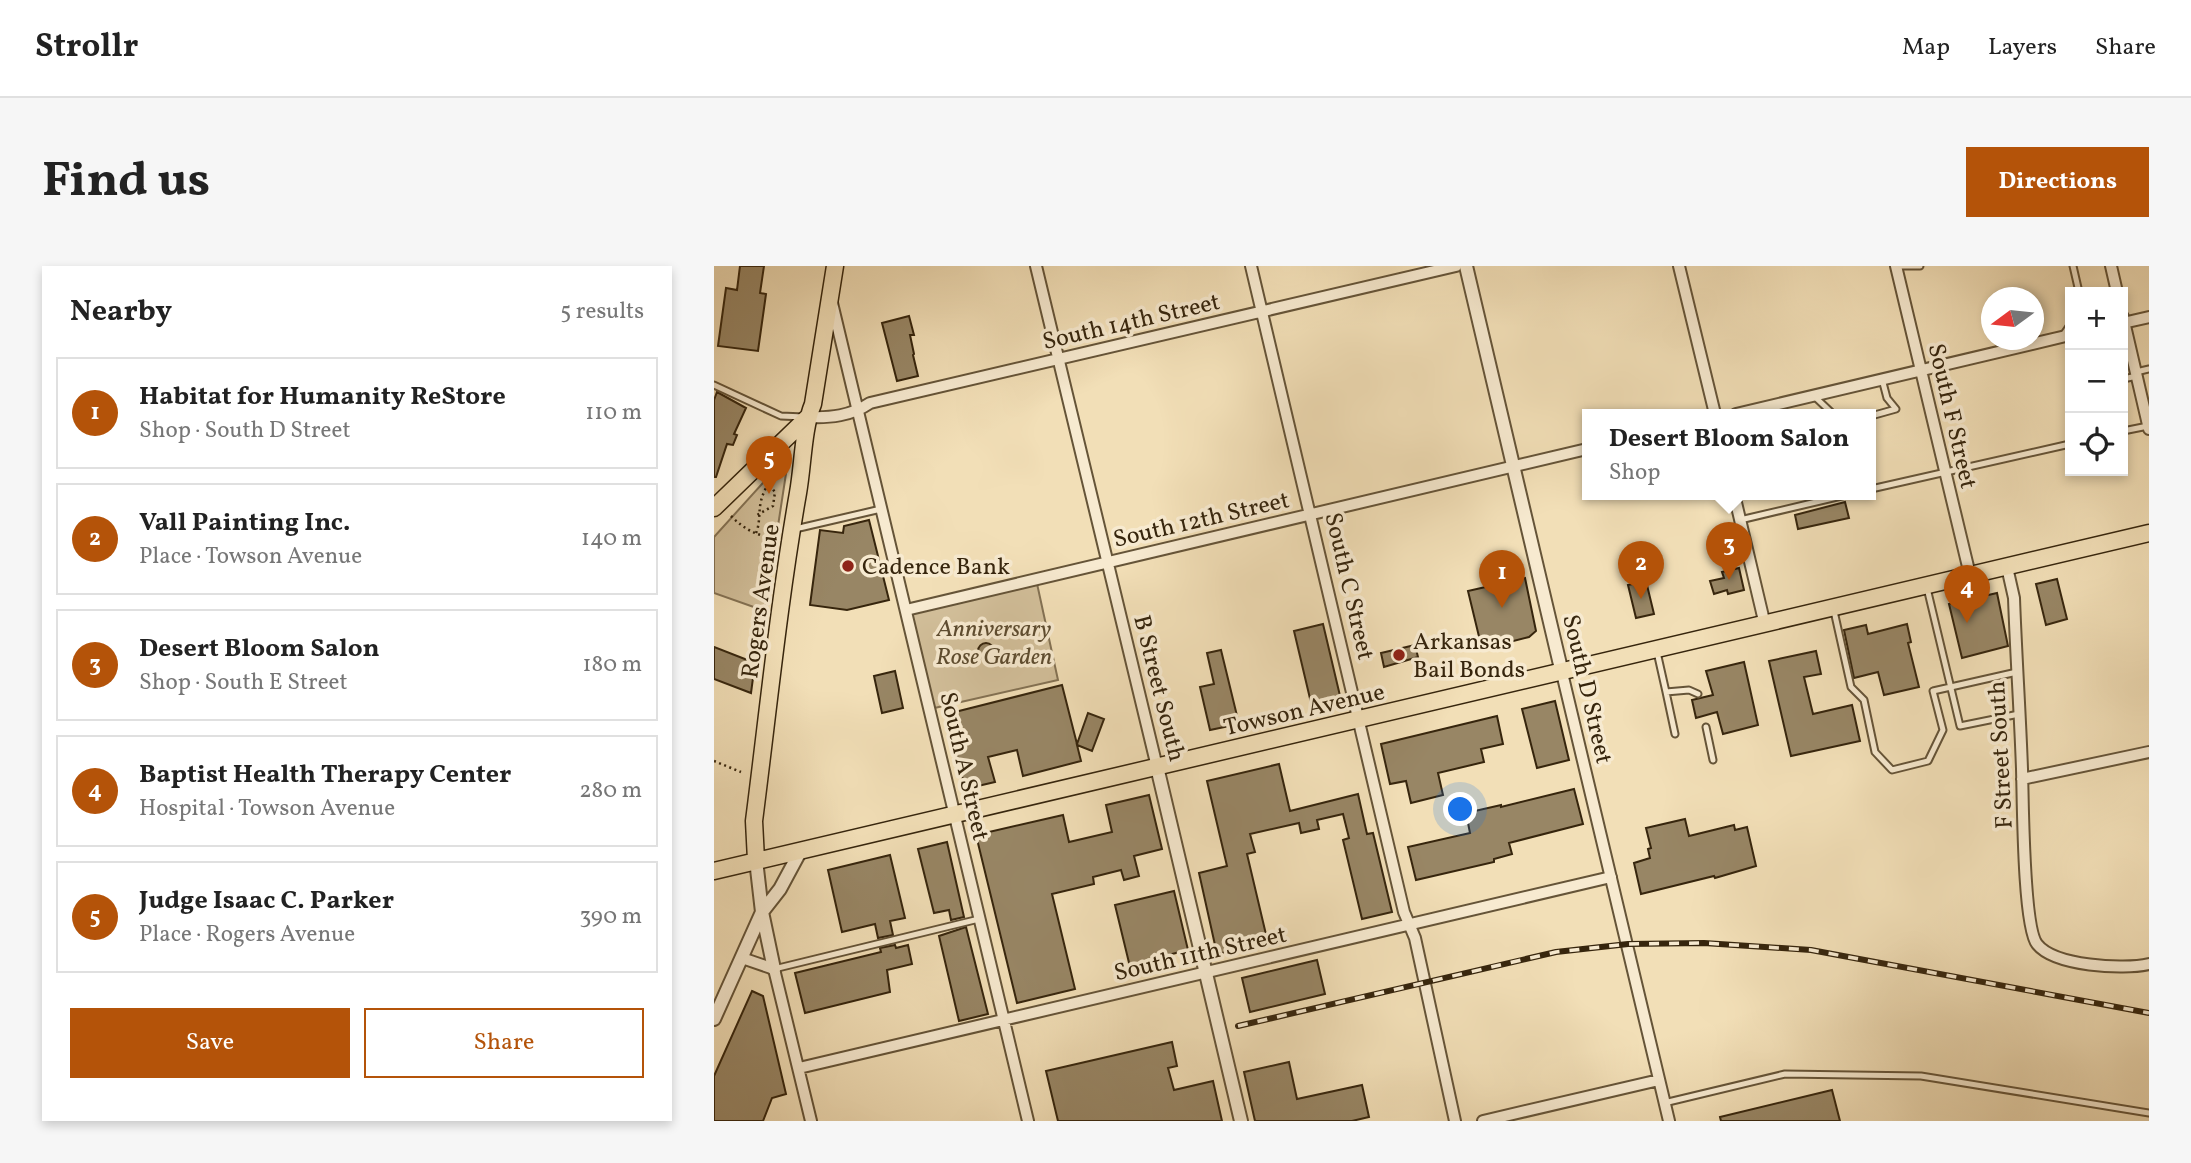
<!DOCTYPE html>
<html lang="en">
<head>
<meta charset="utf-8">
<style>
	:root { --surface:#fff; --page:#f6f6f6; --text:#222; --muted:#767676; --line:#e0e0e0; --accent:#b45309 }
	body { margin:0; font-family:Vollkorn,serif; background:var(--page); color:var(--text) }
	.controls { position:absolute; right:21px; top:21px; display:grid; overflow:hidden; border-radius:0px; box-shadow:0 4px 10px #0003 }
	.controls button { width:63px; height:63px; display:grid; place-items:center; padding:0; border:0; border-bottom:2px solid var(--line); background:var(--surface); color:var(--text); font:35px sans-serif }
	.compass { position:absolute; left:1267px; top:21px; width:63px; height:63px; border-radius:50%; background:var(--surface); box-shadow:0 4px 10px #0003; rotate:255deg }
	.you { position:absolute; left:747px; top:544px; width:24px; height:24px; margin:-18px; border:5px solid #fff; border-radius:50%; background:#1a73e8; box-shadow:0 0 0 10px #1a73e833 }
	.badge { display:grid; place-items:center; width:46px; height:46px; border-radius:50%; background:var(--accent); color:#fff; font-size:23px; font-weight:700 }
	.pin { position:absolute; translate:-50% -58px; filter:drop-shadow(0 2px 4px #0008) }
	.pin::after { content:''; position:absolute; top:37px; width:24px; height:21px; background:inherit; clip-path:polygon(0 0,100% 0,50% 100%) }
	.popup { position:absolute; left:868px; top:143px; width:294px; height:91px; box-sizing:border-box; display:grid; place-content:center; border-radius:0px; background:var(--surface); filter:drop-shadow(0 2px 5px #0005); font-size:23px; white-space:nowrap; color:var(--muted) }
	.popup b { font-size:26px; color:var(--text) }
	.popup::after { content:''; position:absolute; left:50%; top:100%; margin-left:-14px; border:14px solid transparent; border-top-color:var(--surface) }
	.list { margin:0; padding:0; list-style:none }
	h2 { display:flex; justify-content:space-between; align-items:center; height:91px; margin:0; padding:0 28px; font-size:30px }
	h2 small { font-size:23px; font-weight:400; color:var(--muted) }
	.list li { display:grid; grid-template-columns:46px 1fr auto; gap:21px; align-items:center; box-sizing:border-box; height:112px; margin:0 14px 14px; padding:0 14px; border:2px solid var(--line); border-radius:0px }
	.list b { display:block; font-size:26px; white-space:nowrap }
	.list p { margin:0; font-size:23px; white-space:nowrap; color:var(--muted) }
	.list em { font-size:23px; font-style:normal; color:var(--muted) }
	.actions { display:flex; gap:14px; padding:21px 28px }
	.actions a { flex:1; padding:16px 0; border:2px solid var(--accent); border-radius:0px; text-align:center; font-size:24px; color:var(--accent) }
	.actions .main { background:var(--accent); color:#fff }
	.icon { flex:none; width:38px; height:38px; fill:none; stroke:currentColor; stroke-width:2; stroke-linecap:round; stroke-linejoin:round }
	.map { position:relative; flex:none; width:1435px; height:855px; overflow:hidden; border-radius:0px }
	header { display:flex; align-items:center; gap:42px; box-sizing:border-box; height:98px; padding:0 35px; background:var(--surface); border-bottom:2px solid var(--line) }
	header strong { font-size:33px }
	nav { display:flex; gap:38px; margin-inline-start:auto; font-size:24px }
	.intro { display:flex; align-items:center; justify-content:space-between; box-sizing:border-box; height:168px; padding:0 42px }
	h1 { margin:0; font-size:49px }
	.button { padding:18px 32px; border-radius:0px; background:var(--accent); color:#fff; font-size:24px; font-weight:700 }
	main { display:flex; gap:42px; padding:0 42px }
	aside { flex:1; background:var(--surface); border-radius:0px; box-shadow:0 4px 10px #0003 }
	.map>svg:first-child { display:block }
</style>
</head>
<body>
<header>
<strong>Strollr</strong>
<nav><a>Map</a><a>Layers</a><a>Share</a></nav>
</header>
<div class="intro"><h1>Find us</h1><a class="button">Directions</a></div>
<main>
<aside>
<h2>Nearby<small>5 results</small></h2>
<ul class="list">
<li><span class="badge">1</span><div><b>Habitat for Humanity ReStore</b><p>Shop · South D Street</p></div><em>110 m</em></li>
<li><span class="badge">2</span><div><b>Vall Painting Inc.</b><p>Place · Towson Avenue</p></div><em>140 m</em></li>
<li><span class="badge">3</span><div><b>Desert Bloom Salon</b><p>Shop · South E Street</p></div><em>180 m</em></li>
<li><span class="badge">4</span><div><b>Baptist Health Therapy Center</b><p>Hospital · Towson Avenue</p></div><em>280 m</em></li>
<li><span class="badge">5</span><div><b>Judge Isaac C. Parker</b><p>Place · Rogers Avenue</p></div><em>390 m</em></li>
</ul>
<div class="actions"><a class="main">Save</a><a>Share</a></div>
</aside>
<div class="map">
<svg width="1435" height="855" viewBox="0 0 1435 855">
	<rect width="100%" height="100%" fill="#f2dfb7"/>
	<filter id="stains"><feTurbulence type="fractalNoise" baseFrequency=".00286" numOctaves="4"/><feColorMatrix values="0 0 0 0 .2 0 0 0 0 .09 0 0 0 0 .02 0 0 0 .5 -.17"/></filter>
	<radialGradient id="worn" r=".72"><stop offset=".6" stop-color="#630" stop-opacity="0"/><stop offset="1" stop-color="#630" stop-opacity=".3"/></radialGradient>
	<!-- green -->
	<path fill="#d2bf9a" stroke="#847254" stroke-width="2" d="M75 188 51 345 0 327V271Z
		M322 313 344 414 216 443 192 344Z"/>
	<!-- building -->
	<path fill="#988665" stroke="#36250d" stroke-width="2" d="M26 0H50L46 27 52 28 44 85 4 80 12 22 23 24Z
		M195 50 200 69H196L200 88 199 89 204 110 183 115 168 57Z
		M3 126 32 142 20 168 23 169 19 179 13 178 2 211H0V134Z
		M1131 236 1135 252 1084 263 1081 249Z
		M155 254 175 334 133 344 96 339 106 264 129 267 130 260Z
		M1025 302 1030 324 1014 328 1013 324 1000 328 996 315 1010 312 1008 306Z
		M811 312 822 365 815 371 768 383 754 325Z
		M1343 313 1353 353 1332 359 1322 318Z
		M932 315 940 348 922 352 914 319Z
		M1283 327 1294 380 1248 392 1235 338Z
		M609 358 627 434 598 441 580 365Z
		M1193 358 1197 376 1194 377 1205 421 1170 429 1164 406 1140 412 1130 364 1152 359 1154 368Z
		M264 385a8 8 0 1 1 16 0a8 8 0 1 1-16 0Z
		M701 379 704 391 670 401 667 387Z
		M0 381 41 397 37 427 0 413Z
		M507 384 525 458 496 464 486 421 500 418 493 387Z
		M1102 385 1107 408 1090 411 1099 448 1138 439 1146 475 1077 490 1055 395Z
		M1030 396 1044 459 1009 468 1003 446 982 452 978 434 999 429 992 405Z
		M181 405 189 442 168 447 160 410Z
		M348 419 363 478 374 447 390 453 378 485 363 479 367 495 309 510 303 484 274 491 281 516 251 523 233 448Z
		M841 435 855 494 823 502 808 443Z
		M783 450 789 478 767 483 770 496 724 507 729 529 697 537 692 515 676 518 667 478Z
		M565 498 576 545 644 528 653 568 659 567 678 646 648 653 629 574 635 572 629 548 603 554 605 563 587 567 585 557 536 568 541 586 533 588 554 677 503 688 485 607 513 600 493 515Z
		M860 523 869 558 795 577 798 588 780 593V596L702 614 694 581 756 567 752 547 787 539V541Z
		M435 529 448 583 420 590 425 610 410 614 407 604 379 611 380 618 338 628 361 723 303 737 262 569 349 549 355 576 398 566 392 539Z
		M971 553 975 570 1020 559 1021 564 1033 561 1042 600 1001 612 1000 610 927 628 920 597 936 592 934 583 937 582 932 562Z
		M233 576 250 651 237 654 235 644 220 647 204 583Z
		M176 589 191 652 176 655 179 669 164 672 161 658 128 666 114 604Z
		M460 625 474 684 446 691 447 698 417 705 401 639Z
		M252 661 274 748 245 755 225 670Z
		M181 679 182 682 194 679 198 698 173 704 176 726 91 747 81 707 167 686 166 682Z
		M603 694 611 728 536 746 528 712Z
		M38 725 49 730 72 828 58 832 49 855H0V810Z
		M458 776 463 800 454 802 460 824 499 815 508 855H344L332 805Z
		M575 796 583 833 648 819 655 851 638 855H541L530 806Z
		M1118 824 1126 855H1007L1006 851Z"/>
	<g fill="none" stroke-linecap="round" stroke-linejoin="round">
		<!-- service casing -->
		<g stroke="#655438" stroke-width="9">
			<path id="service" d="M1185 0H1206
				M1359 0 1365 26
				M1350 68 1356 59
				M1422 106 1435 103
				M1409 113 1423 110
				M0 119 67 150 90 151
				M1100 130 1119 148
				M1157 150 1182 143 1173 132 1168 113
				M1409 165 1434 160
				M1157 223 1356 178
				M1026 254 1136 228
				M81 263 167 243
				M1213 322 1246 460 1305 448
				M1120 345 1137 421 1150 434 1161 486 1178 504 1214 495 1229 464 1219 425 1303 406
				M943 386 952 426 975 424 984 428
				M952 426 961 468
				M992 461 999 494
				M60 703 265 653
				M950 837 1071 808 1207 810 1435 847"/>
		</g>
		<!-- minor casing -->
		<g stroke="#655438" stroke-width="14">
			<path id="minor" d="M322 0 443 501
				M537 0 690 646 701 672 741 855
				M965 0 1001 148
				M1182 0 1256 309
				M1397 0 1403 26
				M118 37 314 855
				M1409 51 1435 163
				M1409 57 1435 51
				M1022 148 1356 69
				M94 151C116 152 137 150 156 137L742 0
				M1020 228 1051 359
				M1293 301 1300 332C1302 389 1306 446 1308 503 1309 533 1309 660 1323 678 1340 700 1409 704 1435 698
				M192 344 873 183
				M848 407 955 855
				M1308 513 1435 486
				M28 692 60 703 97 855
				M85 802 897 611
				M769 855 945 814"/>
		</g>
		<!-- tertiary casing -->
		<g stroke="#655438" stroke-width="16">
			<path id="tertiary" d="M752 0 848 407
				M443 501 527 855
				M60 703 48 646 66 623 87 584
				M0 753 48 646 42 594"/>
		</g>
		<!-- primary casing -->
		<g stroke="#36250d" stroke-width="19">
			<path id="primary" d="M0 242 94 151
				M42 594 40 555C54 446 65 335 84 227 89 199 89 162 99 138L121 0
				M0 605 1435 267"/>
		</g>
		<!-- path -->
		<path stroke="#36250d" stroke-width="2.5" stroke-dasharray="2 3.5" stroke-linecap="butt" d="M17 250C30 263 44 271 63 272
			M42 267C48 253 42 240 52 222L57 221 61 226 59 240 43 249
			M0 495 27 506"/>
		<!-- service -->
		<use href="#service" stroke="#f7ead0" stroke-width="5"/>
		<!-- minor -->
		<use href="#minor" stroke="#f7ead0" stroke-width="10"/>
		<!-- tertiary -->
		<use href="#tertiary" stroke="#f7ead0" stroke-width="12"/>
		<!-- primary -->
		<use href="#primary" stroke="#f2dfb7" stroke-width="16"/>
		<!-- rail casing -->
		<g stroke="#36250d" stroke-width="6">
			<path id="rail" d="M524 760 842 686 914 678 990 677 1097 684 1435 747"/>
		</g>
		<!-- rail -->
		<use href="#rail" stroke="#f7ead0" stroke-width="3.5" stroke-dasharray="10" stroke-linecap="butt"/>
	</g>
	<!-- markers -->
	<g fill="#8f2418" stroke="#f7ead0" stroke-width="2.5">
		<circle cx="134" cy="300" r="7"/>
		<circle cx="685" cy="389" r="7"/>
	</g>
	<g text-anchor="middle" stroke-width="7" stroke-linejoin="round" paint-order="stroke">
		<!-- street labels -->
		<g font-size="24" fill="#36250d" stroke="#f7ead0">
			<text transform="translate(417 55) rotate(-13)" y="8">South 14th Street</text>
			<text transform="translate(1239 150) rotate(77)" y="8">South F Street</text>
			<text transform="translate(487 253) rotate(-13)" y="8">South 12th Street</text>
			<text transform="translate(636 320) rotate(77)" y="8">South C Street</text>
			<text transform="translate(46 335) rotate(-82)" y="8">Rogers Avenue</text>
			<text transform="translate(446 422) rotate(76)" y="8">B Street South</text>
			<text transform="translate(874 423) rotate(77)" y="8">South D Street</text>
			<text transform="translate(590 443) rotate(-13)" y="8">Towson Avenue</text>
			<text transform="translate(1286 489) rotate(-93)" y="8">F Street South</text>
			<text transform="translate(251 500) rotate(77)" y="8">South A Street</text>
			<text transform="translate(486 687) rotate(-13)" y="8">South 11th Street</text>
		</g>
		<!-- poi labels -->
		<g font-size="24" fill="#36250d" stroke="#f7ead0" text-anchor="start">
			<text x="148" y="308">Cadence Bank</text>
			<text x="699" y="383">Arkansas<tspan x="699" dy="28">Bail Bonds</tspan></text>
		</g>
		<!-- park labels -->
		<g font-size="24" font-style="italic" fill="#5d4c30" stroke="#f7ead0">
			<text x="280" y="370">Anniversary<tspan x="280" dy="28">Rose Garden</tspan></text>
		</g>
	</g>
	<rect width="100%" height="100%" filter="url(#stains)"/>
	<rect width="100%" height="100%" fill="url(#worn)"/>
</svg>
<div class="controls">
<button>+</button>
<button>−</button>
<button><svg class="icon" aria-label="locate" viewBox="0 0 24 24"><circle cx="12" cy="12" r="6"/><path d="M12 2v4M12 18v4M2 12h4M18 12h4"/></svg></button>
</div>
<svg class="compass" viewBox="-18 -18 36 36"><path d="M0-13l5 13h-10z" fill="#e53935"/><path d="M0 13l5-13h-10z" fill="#767676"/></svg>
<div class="you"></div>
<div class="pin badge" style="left:788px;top:342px">1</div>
<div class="pin badge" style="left:927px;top:333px">2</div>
<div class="pin badge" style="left:1015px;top:314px">3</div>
<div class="popup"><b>Desert Bloom Salon</b>Shop</div>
<div class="pin badge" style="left:1253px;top:357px">4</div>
<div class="pin badge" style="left:55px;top:228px">5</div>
</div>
</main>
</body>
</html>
